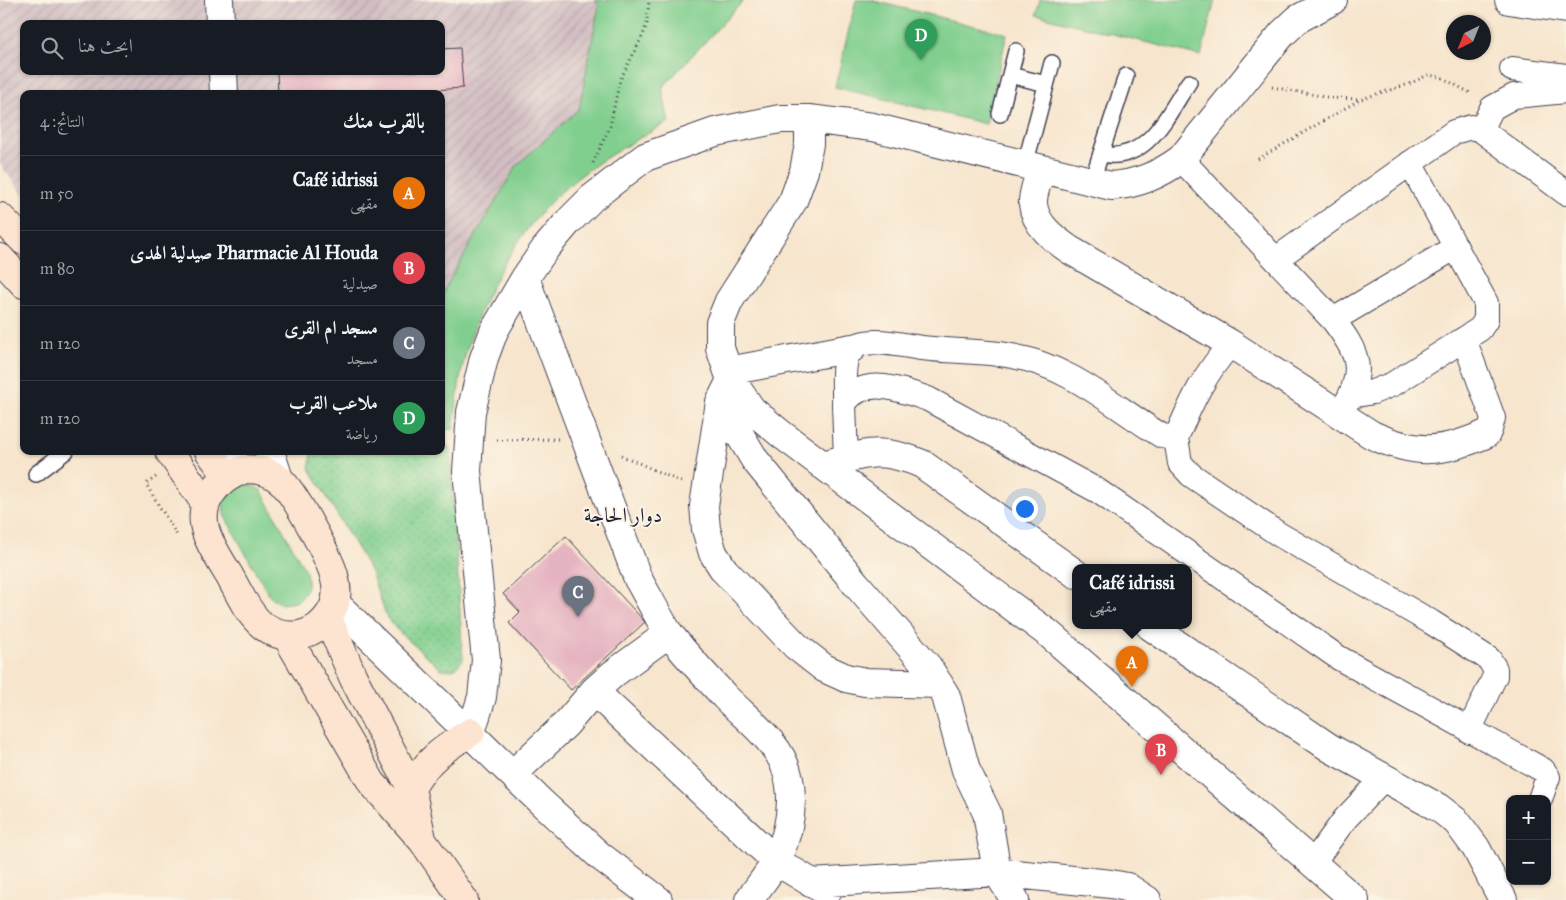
<!DOCTYPE html>
<html lang="ar">
<head>
<meta charset="utf-8">
<style>
	:root { --surface:#171b24; --page:#242831; --text:#f1f3f6; --muted:#9ea1a6; --line:#363941; --accent:#db2777 }
	body { margin:0; font-family:"IM FELL Great Primer",Amiri,serif; background:var(--page); color:var(--text); direction:rtl }
	.controls { position:absolute; right:15px; bottom:15px; display:grid; overflow:hidden; border-radius:10px; box-shadow:0 1px 4px #0004 }
	.controls button { width:45px; height:45px; display:grid; place-items:center; padding:0; border:0; border-bottom:1px solid var(--line); background:var(--surface); color:var(--text); font:25px sans-serif }
	.compass { position:absolute; left:1446px; top:15px; width:45px; height:45px; border-radius:50%; background:var(--surface); box-shadow:0 1px 4px #0004; rotate:223deg }
	.you { position:absolute; left:1024px; top:508px; width:18px; height:18px; margin:-12px; border:4px solid #fff; border-radius:50%; background:#1a73e8; box-shadow:0 0 0 8px #1a73e833 }
	.badge { display:grid; place-items:center; width:32px; height:32px; border-radius:50%; background:var(--accent); color:#fff; font-size:16px; font-weight:700 }
	.pin { position:absolute; translate:-50% -41px; filter:drop-shadow(0 1px 2px #0008) }
	.pin::after { content:''; position:absolute; top:26px; width:18px; height:15px; background:inherit; clip-path:polygon(0 0,100% 0,50% 100%) }
	.popup { position:absolute; left:1072px; top:564px; width:120px; height:65px; box-sizing:border-box; display:grid; place-content:center; border-radius:10px; background:var(--surface); filter:drop-shadow(0 1px 4px #0005); font-size:16px; white-space:nowrap; color:var(--muted) }
	.popup b { font-size:19px; color:var(--text) }
	.popup::after { content:''; position:absolute; left:50%; top:100%; margin-left:-10px; border:10px solid transparent; border-top-color:var(--surface) }
	.list { margin:0; padding:0; list-style:none }
	h2 { display:flex; justify-content:space-between; align-items:center; height:65px; margin:0; padding:0 20px; font-size:21px }
	h2 small { font-size:16px; font-weight:400; color:var(--muted) }
	.list li { display:grid; grid-template-columns:32px 1fr auto; gap:15px; align-items:center; box-sizing:border-box; height:75px; padding:0 20px; border-top:1px solid var(--line) }
	.list b { display:block; font-size:19px; white-space:nowrap }
	.list p { margin:0; font-size:16px; white-space:nowrap; color:var(--muted) }
	.list em { font-size:16px; font-style:normal; color:var(--muted) }
	.icon { flex:none; width:28px; height:28px; fill:none; stroke:currentColor; stroke-width:2; stroke-linecap:round; stroke-linejoin:round }
	.map { position:relative; flex:none; width:1566px; height:900px; overflow:hidden; direction:ltr }
	.search { position:absolute; background:var(--surface); box-shadow:0 1px 4px #0004; left:20px; top:20px; width:425px; height:55px; display:flex; align-items:center; gap:12px; box-sizing:border-box; padding:0 18px; border-radius:10px; color:var(--muted); font-size:19px }
	.panel { position:absolute; background:var(--surface); box-shadow:0 1px 4px #0004; left:20px; top:90px; width:425px; height:365px; border-radius:10px; direction:rtl }
	.map>svg:first-child { display:block }
</style>
</head>
<body>
<div class="map">
<svg width="1566" height="900" viewBox="0 0 1566 900">
	<defs>
		<pattern id="industrial-furrows" width="10" height="10" patternUnits="userSpaceOnUse" patternTransform="scale(1.25)"><rect width="10" height="10" fill="#d2bec2"/><path d="M-1 1l2-2M0 10L10 0M9 11l2-2" fill="none" stroke="#b4a3a8"/></pattern>
		<pattern id="garden-dots" width="8" height="8" patternUnits="userSpaceOnUse" patternTransform="scale(1.25)"><rect width="8" height="8" fill="#81cf8f"/><path d="M2 2h.1M6 6h.1" fill="none" stroke="#6fb17c" stroke-width="1.8" stroke-linecap="round"/></pattern>
	</defs>
	<rect width="100%" height="100%" fill="#fcf5e5"/>
	<filter id="ink" filterUnits="userSpaceOnUse"><feTurbulence type="fractalNoise" baseFrequency=".02" numOctaves="2"/><feDisplacementMap in="SourceGraphic" scale="10" xChannelSelector="R" yChannelSelector="G"/><feConvolveMatrix kernelMatrix="1 2 1 2 8 2 1 2 1" color-interpolation-filters="sRGB"/></filter>
	<filter id="wash" filterUnits="userSpaceOnUse"><feTurbulence type="fractalNoise" baseFrequency=".0096" numOctaves="4" result="noise"/><feDisplacementMap in="SourceGraphic" scale="20" xChannelSelector="R" yChannelSelector="G"/><feGaussianBlur stdDeviation="1.12" result="paint"/><feColorMatrix in="noise" values="0 0 0 0 0 0 0 0 0 0 0 0 0 0 0 0 0 1.4 0 .05"/><feComposite in="paint" operator="in"/></filter>
	<g filter="url(#wash)">
		<rect width="100%" height="100%" fill="#f7e5cd"/>
		<!-- industrial -->
		<path fill="url(#industrial-furrows)" fill-rule="evenodd" d="M0 0H595L600 5 579 109 517 165 445 288 441 303V94H24V196L0 164ZM24 24H441V71H24Z"/>
		<!-- grass -->
		<path fill="#81cf8f" stroke="#527865" d="M595 0H744L662 88 669 122C632 142 593 163 561 192 514 234 475 308 462 369 458 389 456 410 453 430L441 428V303L445 288 517 165 579 109 599 5Z
			M856 0H870L1007 34 986 124 835 87Z
			M1040 0H1215L1201 56 1036 15Z
			M246 483 261 490 306 572C309 585 307 593 296 602L282 604 270 597 224 515 223 500 226 493Z"/>
		<!-- garden -->
		<path fill="url(#garden-dots)" stroke="#527865" d="M441 446 450 447 463 660 456 668 451 670 441 669 398 631 387 618 371 572 309 467 313 451H441Z"/>
		<g id="blocks">
			<!-- building -->
			<path fill="#e5b3c1" d="M460 48 463 88 376 94H278L277 71H441V49Z
				M566 536 645 622 571 690 509 623 520 612 503 594Z"/>
		</g>
	</g>
	<g filter="url(#ink)">
		<use href="#blocks" fill-opacity="0" stroke="#423f51" stroke-width="1"/>
		<g fill="none" stroke-linecap="round" stroke-linejoin="round">
			<!-- service casing -->
			<g stroke="#423f51" stroke-width="18">
				<path id="service" d="M1010 75 1046 84
					M1000 114 1016 51
					M1101 154C1147 164 1167 115 1189 82
					M1025 165 1052 63
					M1092 181 1126 76
					M36 474 66 451"/>
			</g>
			<!-- pedestrian casing -->
			<g stroke="#423f51" stroke-width="26">
				<path id="pedestrian" d="M1512 69 1566 76
					M1481 130 1492 108 1514 96 1566 91
					M1181 159 1333 320C1357 351 1367 370 1344 407
					M1276 259 1454 132 1471 127 1481 130 1566 193
					M1333 320 1456 247
					M1464 339 1493 418 1490 430 1486 434
					M1351 396 1373 392 1393 384 1480 329 1486 320V303L1410 163
					M844 404C845 389 840 360 852 349 866 335 904 346 922 348 952 352 982 350 1012 356 1070 366 1113 406 1162 436L1176 438C1191 403 1205 372 1231 344
					M1176 438 1180 463 1191 475 1280 535 1431 622 1489 659 1495 669V676L1469 731
					M846 459 844 404C863 374 902 390 928 399L1098 491 1339 658 1543 770 1548 777 1540 799
					M1312 864 1345 819 1383 779"/>
			</g>
			<!-- minor casing -->
			<g stroke="#423f51" stroke-width="30">
				<path id="minor" d="M1509 0 1566 9
					M809 119V144L804 171 793 201 729 301 720 323V348L731 380 752 410 781 434 1049 634 1355 900
					M1041 169C1039 179 1032 193 1033 204 1035 225 1054 239 1070 250L1231 344 1372 435C1416 455 1442 453 1486 434
					M525 278 638 579C648 596 657 615 668 632 685 655 707 677 726 698 741 713 759 727 772 744 799 776 794 823 777 859 770 873 758 887 749 900
					M728 371 852 348
					M731 380 720 402 755 460 856 584 928 667 946 696 966 770 987 813 997 872 1015 900
					M720 402 704 506 706 529 713 553 724 570 796 646 824 668 846 678 865 682 939 684
					M822 465C866 454 878 446 922 464L1076 574
					M335 603 541 802 600 856 658 900
					M1150 626 1330 748 1439 808 1457 822 1476 848 1503 900
					M594 691 776 861 827 892
					M471 732 482 697 486 660 467 471 471 412 484 358 494 331 525 278 545 249 568 222 592 198 645 157 715 132 780 119H809L873 127 1111 186C1138 184 1159 175 1181 159L1282 34 1298 19 1333 0
					M513 774 566 724 594 691 613 674 669 633
					M811 883 997 872 1111 884 1127 887 1147 900"/>
			</g>
			<!-- tertiary casing -->
			<g stroke="#423f51" stroke-width="30">
				<path id="tertiary" d="M219 0 220 24
					M223 71 224 94
					M233 451V473
					M270 451 279 479"/>
			</g>
			<!-- secondary casing -->
			<g stroke="#423f51" stroke-width="30">
				<path id="secondary" d="M0 217 24 241
					M0 258 24 284
					M169 451 205 503
					M209 451 227 476
					M245 469C258 469 270 471 280 480 294 492 329 557 334 575 337 586 338 598 333 608 326 622 315 632 299 635 259 641 245 604 229 575 221 562 212 548 207 535 195 503 217 479 245 469Z
					M328 618 353 677 411 788 422 839
					M287 637 372 783 422 840 464 900
					M411 788C428 759 443 749 471 732"/>
			</g>
			<!-- path -->
			<path stroke="#423f51" stroke-width="3" stroke-dasharray="1 4" stroke-linecap="butt" d="M1272 87 1332 98 1360 99
				M1258 159 1361 99 1409 84 1428 75 1441 77 1472 94
				M593 163 610 126 620 80 643 35 647 23 649 0
				M497 440 558 439
				M621 455 681 482
				M156 477 146 484 178 537"/>
			<!-- service -->
			<use href="#service" stroke="#fff" stroke-width="15"/>
			<!-- pedestrian -->
			<use href="#pedestrian" stroke="#fff" stroke-width="24"/>
			<!-- minor -->
			<use href="#minor" stroke="#fff" stroke-width="28"/>
			<!-- tertiary -->
			<use href="#tertiary" stroke="#fff" stroke-width="28"/>
			<!-- secondary -->
			<use href="#secondary" stroke="#fde4d0" stroke-width="28"/>
		</g>
	</g>
	<g text-anchor="middle" stroke-width="4" stroke-linejoin="round" paint-order="stroke">
		<!-- neighbourhood labels -->
		<g font-size="21" fill="#22223b" stroke="#fcf5e5">
			<text x="623" y="522">دوار الحاجة</text>
		</g>
	</g>
</svg>
<div class="controls">
<button>+</button>
<button>−</button>
</div>
<svg class="compass" viewBox="-18 -18 36 36"><path d="M0-13l5 13h-10z" fill="#e53935"/><path d="M0 13l5-13h-10z" fill="#9ea1a6"/></svg>
<div class="you"></div>
<div class="pin badge" style="left:1132px;top:687px;background:#e8710a">A</div>
<div class="popup"><b>Café idrissi</b>مقهى</div>
<div class="pin badge" style="left:1161px;top:775px;background:#e0444e">B</div>
<div class="pin badge" style="left:578px;top:617px;background:#6b7280">C</div>
<div class="pin badge" style="left:921px;top:60px;background:#2e9e5b">D</div>
<div class="search"><svg class="icon" aria-label="search" viewBox="0 0 24 24"><circle cx="10" cy="10" r="6"/><path d="M15 15l6 6"/></svg>ابحث هنا</div>
<section class="panel">
<h2>بالقرب منك<small>النتائج: 4</small></h2>
<ul class="list">
<li><span class="badge" style="background:#e8710a">A</span><div><b>Café idrissi</b><p>مقهى</p></div><em>50 m</em></li>
<li><span class="badge" style="background:#e0444e">B</span><div><b>Pharmacie Al Houda صيدلية الهدى</b><p>صيدلية</p></div><em>80 m</em></li>
<li><span class="badge" style="background:#6b7280">C</span><div><b>مسجد ام القرى</b><p>مسجد</p></div><em>120 m</em></li>
<li><span class="badge" style="background:#2e9e5b">D</span><div><b>ملاعب القرب</b><p>رياضة</p></div><em>120 m</em></li>
</ul>
</section>
</div>
</body>
</html>
